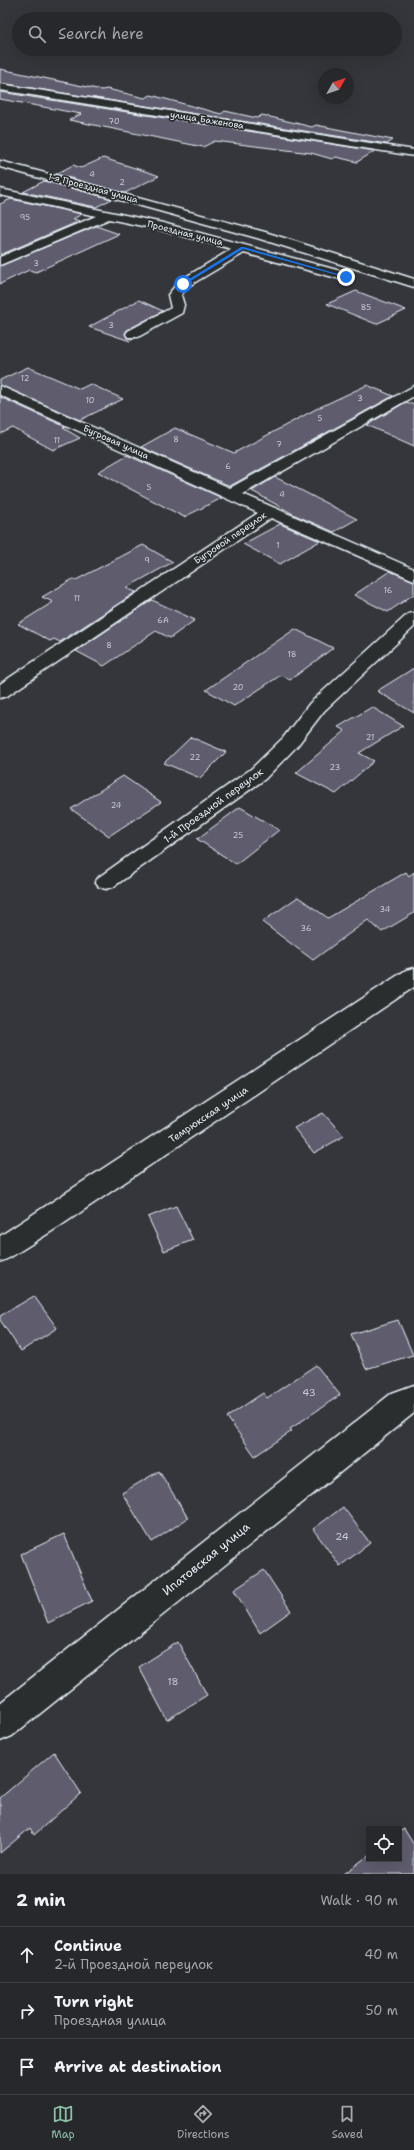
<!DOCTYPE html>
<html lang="en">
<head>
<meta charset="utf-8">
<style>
	:root { --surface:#27282c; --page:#333438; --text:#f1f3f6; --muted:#a4a6a9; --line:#434448; --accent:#8abfa5 }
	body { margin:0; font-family:"Shantell Sans",sans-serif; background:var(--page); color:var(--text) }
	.controls { position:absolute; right:12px; bottom:12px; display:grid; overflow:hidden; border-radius:0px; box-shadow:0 4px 16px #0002 }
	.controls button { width:36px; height:36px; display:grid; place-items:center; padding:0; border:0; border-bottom:1px solid var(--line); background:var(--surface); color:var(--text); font:20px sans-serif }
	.compass { position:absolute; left:318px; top:68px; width:36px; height:36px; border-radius:50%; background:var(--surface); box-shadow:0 4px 16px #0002; rotate:50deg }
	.stop { position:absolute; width:12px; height:12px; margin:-9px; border:3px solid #1a73e8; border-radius:50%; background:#fff }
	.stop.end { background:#1a73e8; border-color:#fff; box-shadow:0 1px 4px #0008 }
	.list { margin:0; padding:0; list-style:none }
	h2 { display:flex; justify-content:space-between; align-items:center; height:52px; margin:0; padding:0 16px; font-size:17px }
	h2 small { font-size:13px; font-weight:400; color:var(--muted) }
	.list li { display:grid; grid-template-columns:26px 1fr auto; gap:12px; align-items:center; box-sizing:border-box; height:56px; padding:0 16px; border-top:1px solid var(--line) }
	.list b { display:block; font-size:15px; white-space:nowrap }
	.list p { margin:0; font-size:13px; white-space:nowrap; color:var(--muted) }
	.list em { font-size:13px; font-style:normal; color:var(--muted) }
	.icon { flex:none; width:22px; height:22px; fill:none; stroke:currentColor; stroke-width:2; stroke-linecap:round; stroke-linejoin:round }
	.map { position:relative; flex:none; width:414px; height:1874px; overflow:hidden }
	.search { position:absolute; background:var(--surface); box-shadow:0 4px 16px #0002; left:12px; right:12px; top:12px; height:44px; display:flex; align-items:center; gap:10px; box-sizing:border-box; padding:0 14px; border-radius:22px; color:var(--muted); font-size:15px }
	.sheet { height:220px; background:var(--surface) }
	nav { display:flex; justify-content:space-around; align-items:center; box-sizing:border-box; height:56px; border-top:1px solid var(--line); background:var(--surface); font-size:11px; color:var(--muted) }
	nav a { display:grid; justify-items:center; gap:2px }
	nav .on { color:var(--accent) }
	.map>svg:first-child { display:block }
</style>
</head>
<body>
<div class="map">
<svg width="414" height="1874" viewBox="0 0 414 1874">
	<rect width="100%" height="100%" fill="#34363b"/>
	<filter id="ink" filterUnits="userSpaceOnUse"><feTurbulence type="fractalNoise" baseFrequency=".025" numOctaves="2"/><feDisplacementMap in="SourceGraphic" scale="8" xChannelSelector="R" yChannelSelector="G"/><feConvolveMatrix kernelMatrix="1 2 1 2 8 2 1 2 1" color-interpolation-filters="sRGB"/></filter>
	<g filter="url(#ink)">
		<!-- building -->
		<path fill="#5e5c6e" stroke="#e8f1f8" d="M0 69 102 90 107 89 145 98 151 95 221 114 225 111 257 118 262 115 312 127 316 125 393 140 387 144 0 83Z
			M0 92 375 151 357 162 336 157 332 159 311 153 215 141 203 147 69 120 81 114 0 99Z
			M103 158 154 174 159 176 125 193 56 174 73 165 81 168Z
			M44 181 112 199 96 207 23 192Z
			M11 199 82 214 73 219 80 221 0 255V204Z
			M96 226 119 234 36 272 29 270 0 284V266Z
			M356 291 406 310 376 324 327 304Z
			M139 300 163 311 127 330 125 333 127 338H135L130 341 89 327Z
			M28 367 80 389 90 384 123 399 80 420 0 385V380Z
			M367 385 393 396 230 486 141 447 175 428 234 453 316 409Z
			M0 397 66 427 63 428 80 438 53 450 13 428 0 434Z
			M406 402 414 405V446L367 425Z
			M127 455 222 498 184 517 98 472Z
			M275 477 357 519 334 532 295 515 252 491Z
			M280 524 320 541 280 564 243 544Z
			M143 545 173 562 126 588 136 592 60 642 54 639 50 641 18 624 53 602 42 597 73 579 76 580Z
			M390 571 414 581V594L388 612 354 595Z
			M152 600 195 620 170 638 156 631 104 666 76 651Z
			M295 629 333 648 290 680 281 675 234 706 206 690Z
			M414 668V713L377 691Z
			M372 707 403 726 359 753 374 761 336 794 296 773 345 731 338 727Z
			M191 737 226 752 200 778 164 763Z
			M123 776 161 802 109 836 71 809Z
			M240 807 279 830 236 864 197 839Z
			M406 872 409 876 414 872V913L382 932 368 920 313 960 262 922 298 897 328 918Z
			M323 1113 344 1136 314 1153 294 1128Z
			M176 1206 193 1240 164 1251 148 1217Z
			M34 1296 57 1328 21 1351 0 1320V1316Z
			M398 1320 413 1355 366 1369 351 1334Z
			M316 1365 340 1395 290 1429 292 1431 255 1456 227 1417 263 1393 267 1398Z
			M159 1471 188 1518 152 1542 122 1493Z
			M343 1507 370 1543 340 1566 313 1529Z
			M64 1534 92 1601 48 1623 21 1554Z
			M264 1570 291 1611 260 1633 234 1590Z
			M178 1642 207 1695 167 1720 139 1667Z
			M54 1752 81 1793 34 1835 30 1828 0 1853V1798Z
			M404 1829 414 1845V1874H344L369 1855V1859H399V1832Z"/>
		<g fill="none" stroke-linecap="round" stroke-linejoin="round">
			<!-- street casing -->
			<g stroke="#e8f1f8" stroke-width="3">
				<path id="street" d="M0 84 414 150V156L0 90Z
					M0 161 265 232 414 279V287L257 238 0 167Z
					M0 189 163 223 348 273 350 276 344 280 244 253 187 287 181 295 184 305 182 313 138 337H128L126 334 128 331 171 308 168 295 179 281 232 249 161 230 109 219 0 265V257L96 216 0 195Z
					M0 386 230 488 414 386V396L243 494 414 569V580L271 518 7 696 0 698V684L258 513 0 395Z
					M414 613V627L324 711 297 746 265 779 113 887 106 889 99 887 95 882 99 877 251 769 283 738 310 703 408 614Z
					M414 968V987L60 1226 9 1258 0 1262V1236L406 970Z
					M414 1385V1413L12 1736 0 1741V1703L392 1393Z"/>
			</g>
			<!-- street -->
			<use href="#street" fill="#2a2d2e" fill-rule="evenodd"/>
		</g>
	</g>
	<!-- route -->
	<path fill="#1a73e8" d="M241 247H244L348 277H344L243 249 184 285 181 284Z"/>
	<g text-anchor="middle" stroke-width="3.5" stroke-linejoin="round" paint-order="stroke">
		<!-- number labels -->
		<g font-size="8" fill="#c6ccd6">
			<text x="114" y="124">70</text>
			<text x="92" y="177">4</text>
			<text x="122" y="185">2</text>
			<text x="25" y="220">95</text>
			<text x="36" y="266">3</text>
			<text x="366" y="310">85</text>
			<text x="111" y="328">3</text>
			<text x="25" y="381">12</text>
			<text x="360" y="401">3</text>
			<text x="90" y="403">10</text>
			<text x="320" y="421">5</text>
			<text x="176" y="442">8</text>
			<text x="57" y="443">11</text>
			<text x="279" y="447">7</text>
			<text x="228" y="469">6</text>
			<text x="149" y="490">5</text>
			<text x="282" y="497">4</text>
			<text x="278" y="548">1</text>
			<text x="147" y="563">9</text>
			<text x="388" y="593">16</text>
			<text x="77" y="601">11</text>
			<text x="163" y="623">6А</text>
			<text x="109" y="648">8</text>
			<text x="292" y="657">18</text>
			<text x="238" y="690">20</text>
			<text x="370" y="740">21</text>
			<text x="195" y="760">22</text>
			<text x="335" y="770">23</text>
			<text x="116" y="808">24</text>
			<text x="238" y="838">25</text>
			<text x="385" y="912">34</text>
			<text x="306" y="931">36</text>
		</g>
		<!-- far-street labels -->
		<g font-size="9" fill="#e8f1f8" stroke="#2a2d2e">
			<text transform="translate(207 120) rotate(9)" y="3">улица Баженова</text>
			<text transform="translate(93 188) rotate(15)" y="3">1-я Проездная улица</text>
			<text transform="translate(185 233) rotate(14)" y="3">Проездная улица</text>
			<text transform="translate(116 442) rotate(24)" y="3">Бугровая улица</text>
			<text transform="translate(230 538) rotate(-34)" y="3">Бугровой переулок</text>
		</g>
		<!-- street labels -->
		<g font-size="10" fill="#e8f1f8" stroke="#2a2d2e">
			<text transform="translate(213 805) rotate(-36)" y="4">1-й Проездной переулок</text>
			<text transform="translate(208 1114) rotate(-34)" y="4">Темрюкская улица</text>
		</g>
		<!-- near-number labels -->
		<g font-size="10" fill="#c6ccd6">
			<text x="309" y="1396">43</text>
			<text x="342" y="1540">24</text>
			<text x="173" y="1685">18</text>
		</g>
		<!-- near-street labels -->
		<g font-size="12" fill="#e8f1f8" stroke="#2a2d2e">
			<text transform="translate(206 1559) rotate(-39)" y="4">Ипатовская улица</text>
		</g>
	</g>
</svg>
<div class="controls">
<button><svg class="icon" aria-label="locate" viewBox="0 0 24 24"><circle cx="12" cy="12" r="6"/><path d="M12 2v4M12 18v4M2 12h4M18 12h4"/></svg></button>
</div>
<svg class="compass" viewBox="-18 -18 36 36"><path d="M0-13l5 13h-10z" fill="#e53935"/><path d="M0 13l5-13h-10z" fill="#a4a6a9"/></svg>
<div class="stop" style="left:183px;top:284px"></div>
<div class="stop end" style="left:346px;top:277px"></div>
<div class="search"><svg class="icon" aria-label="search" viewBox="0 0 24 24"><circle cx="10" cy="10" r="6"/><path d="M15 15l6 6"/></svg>Search here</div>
</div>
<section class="sheet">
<h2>2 min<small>Walk · 90 m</small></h2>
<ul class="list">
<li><svg class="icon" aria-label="ahead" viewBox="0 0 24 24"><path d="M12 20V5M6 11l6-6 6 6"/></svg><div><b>Continue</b><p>2-й Проездной переулок</p></div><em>40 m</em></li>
<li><svg class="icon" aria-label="right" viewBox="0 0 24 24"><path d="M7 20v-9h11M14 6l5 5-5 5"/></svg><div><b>Turn right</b><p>Проездная улица</p></div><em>50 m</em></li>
<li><svg class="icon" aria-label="arrive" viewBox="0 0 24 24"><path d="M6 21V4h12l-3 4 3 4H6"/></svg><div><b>Arrive at destination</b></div></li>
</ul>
</section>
<nav>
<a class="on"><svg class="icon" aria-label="map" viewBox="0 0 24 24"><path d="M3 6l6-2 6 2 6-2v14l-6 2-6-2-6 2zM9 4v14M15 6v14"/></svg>Map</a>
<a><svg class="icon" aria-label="directions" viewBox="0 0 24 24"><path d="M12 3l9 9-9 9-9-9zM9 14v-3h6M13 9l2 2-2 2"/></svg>Directions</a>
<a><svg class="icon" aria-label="saved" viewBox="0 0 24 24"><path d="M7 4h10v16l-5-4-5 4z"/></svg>Saved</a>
</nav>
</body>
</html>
